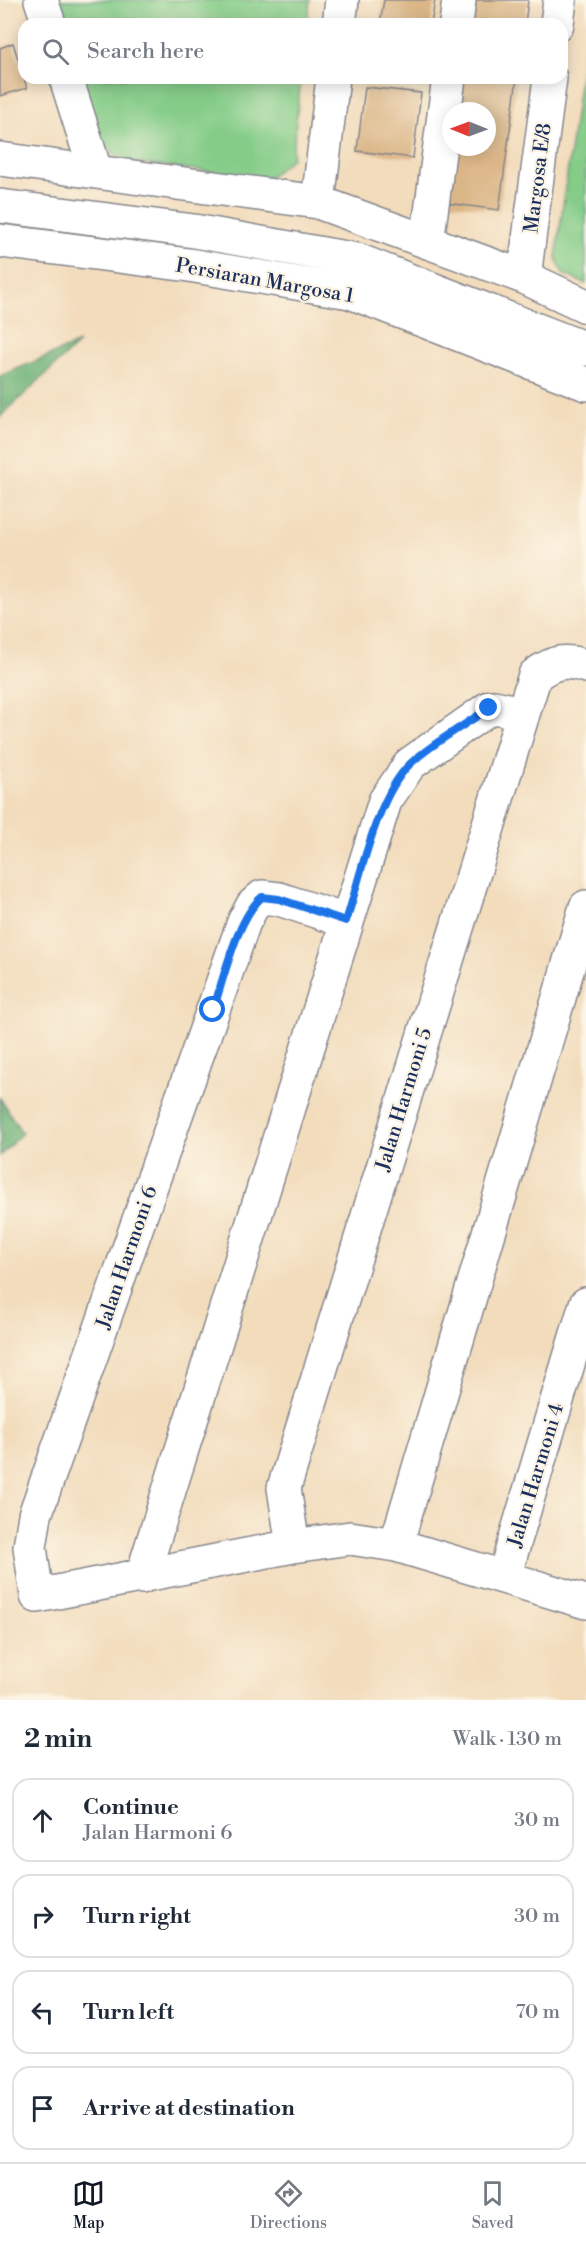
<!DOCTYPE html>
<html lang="en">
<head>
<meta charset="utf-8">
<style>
	:root { --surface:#fff; --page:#f2f2f3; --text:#1f2937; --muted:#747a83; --line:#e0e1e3; --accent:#111827 }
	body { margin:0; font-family:"Libre Bodoni",serif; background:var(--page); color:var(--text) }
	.compass { position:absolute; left:442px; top:102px; width:54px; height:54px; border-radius:50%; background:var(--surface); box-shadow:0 3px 15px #0003; rotate:271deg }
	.stop { position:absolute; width:18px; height:18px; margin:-14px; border:4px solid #1a73e8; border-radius:50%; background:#fff }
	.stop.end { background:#1a73e8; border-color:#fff; box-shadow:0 2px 6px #0008 }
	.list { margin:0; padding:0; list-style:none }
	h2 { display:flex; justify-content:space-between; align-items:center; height:78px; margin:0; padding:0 24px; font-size:26px }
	h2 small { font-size:20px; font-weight:400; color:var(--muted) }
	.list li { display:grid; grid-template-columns:39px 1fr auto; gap:18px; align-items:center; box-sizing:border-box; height:84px; margin:0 12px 12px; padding:0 12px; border:2px solid var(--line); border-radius:18px }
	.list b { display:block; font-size:22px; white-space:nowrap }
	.list p { margin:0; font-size:20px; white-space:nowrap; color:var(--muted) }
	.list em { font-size:20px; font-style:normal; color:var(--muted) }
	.icon { flex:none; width:33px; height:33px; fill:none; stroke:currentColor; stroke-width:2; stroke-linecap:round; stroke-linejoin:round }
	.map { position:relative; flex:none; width:586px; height:1700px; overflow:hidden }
	.search { position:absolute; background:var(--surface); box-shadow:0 3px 15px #0003; left:18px; right:18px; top:18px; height:66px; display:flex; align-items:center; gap:15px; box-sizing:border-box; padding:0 21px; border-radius:18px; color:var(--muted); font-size:22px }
	.sheet { height:462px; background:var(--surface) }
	nav { display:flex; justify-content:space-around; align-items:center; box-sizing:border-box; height:84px; border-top:2px solid var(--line); background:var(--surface); font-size:16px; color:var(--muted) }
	nav a { display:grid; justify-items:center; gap:3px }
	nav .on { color:var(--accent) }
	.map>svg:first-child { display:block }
</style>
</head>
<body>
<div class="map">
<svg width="586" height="1700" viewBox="0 0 586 1700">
	<rect width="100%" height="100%" fill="#fcf5e5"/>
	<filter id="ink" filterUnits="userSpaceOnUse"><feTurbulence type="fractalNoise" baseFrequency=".0167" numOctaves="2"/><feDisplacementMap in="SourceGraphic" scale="12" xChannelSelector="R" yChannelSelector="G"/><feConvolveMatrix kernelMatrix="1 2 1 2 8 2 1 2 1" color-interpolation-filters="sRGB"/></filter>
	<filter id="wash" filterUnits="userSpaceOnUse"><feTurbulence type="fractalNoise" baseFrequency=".008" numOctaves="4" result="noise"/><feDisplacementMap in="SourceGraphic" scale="24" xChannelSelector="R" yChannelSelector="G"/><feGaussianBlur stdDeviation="1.35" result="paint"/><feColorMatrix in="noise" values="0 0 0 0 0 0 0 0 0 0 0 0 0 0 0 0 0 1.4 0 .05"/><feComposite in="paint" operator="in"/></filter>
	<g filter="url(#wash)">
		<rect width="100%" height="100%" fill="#f2dcbc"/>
		<!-- green -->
		<path fill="#84cc88" stroke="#507e73" stroke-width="1.5" d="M55 0H310L307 24H63Z
			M586 33V284L563 274 556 258Z
			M79 78H301L292 158 267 179 123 161 98 139Z"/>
		<!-- forest -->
		<path fill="#6bb074" stroke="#437069" stroke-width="1.5" d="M79 343 0 417V376Z
			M0 1098 22 1133 0 1156Z"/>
		<g id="blocks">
			<!-- building -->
			<path fill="#dbb687" d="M384 0H435L431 24H380Z
				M467 0H528L525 24H463Z
				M13 43 27 88 0 96V48Z
				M456 78H517L499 210 439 202 451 147H487V111H451Z
				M365 87 421 93 413 158 357 151Z"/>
		</g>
	</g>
	<g filter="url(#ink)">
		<use href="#blocks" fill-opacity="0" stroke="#86868d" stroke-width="1.5"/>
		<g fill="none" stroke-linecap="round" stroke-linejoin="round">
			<!-- minor casing -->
			<g stroke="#86868d" stroke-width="36">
				<path id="minor" d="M41 0 49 24
					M339 24 342 0
					M456 24 459 0
					M557 24 560 0
					M66 78 95 170
					M0 159 318 202 524 277 586 306
					M318 202 333 78
					M0 206 194 231 357 260 586 349
					M0 241 189 265 350 292 586 384
					M427 242 449 78
					M524 277 550 78
					M346 921 279 899 262 897 253 905 244 922 35 1515 30 1547 37 1596 293 1546 350 1538 396 1545 586 1602
					M396 1545 586 907
					M293 1546 284 1488 535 675C554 662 563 659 586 666
					M142 1577 385 801 410 764 489 708 494 707 522 713
					M504 1577 586 1304"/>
			</g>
			<!-- minor -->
			<use href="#minor" stroke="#fff" stroke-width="33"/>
		</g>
	</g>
	<g fill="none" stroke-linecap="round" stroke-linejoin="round" filter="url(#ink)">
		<!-- route -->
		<path stroke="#1a73e8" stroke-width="8" d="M213 1010C224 978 237 918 262 897L279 899 346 921C361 876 376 797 410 764 432 743 464 726 489 708"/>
	</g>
	<g text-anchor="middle" stroke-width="4.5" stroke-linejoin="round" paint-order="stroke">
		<!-- street labels -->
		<g font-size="20" fill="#1b2f5e" stroke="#fcf5e5">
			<text transform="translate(537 178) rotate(-83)" y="7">Margosa E/8</text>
			<text transform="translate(265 280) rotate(10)" y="7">Persiaran Margosa 1</text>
			<text transform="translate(403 1099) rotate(-73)" y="7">Jalan Harmoni 5</text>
			<text transform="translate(126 1257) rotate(-71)" y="7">Jalan Harmoni 6</text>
			<text transform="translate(535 1475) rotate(-73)" y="7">Jalan Harmoni 4</text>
		</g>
	</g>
</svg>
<svg class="compass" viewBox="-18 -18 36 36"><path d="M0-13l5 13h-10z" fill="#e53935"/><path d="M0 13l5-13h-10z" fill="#747a83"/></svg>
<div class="stop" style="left:213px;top:1010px"></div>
<div class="stop end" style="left:489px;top:708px"></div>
<div class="search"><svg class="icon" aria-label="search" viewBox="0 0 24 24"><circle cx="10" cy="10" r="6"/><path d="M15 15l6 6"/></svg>Search here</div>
</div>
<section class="sheet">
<h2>2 min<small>Walk · 130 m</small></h2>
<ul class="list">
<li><svg class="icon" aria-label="ahead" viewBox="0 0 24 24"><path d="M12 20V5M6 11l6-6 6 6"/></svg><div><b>Continue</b><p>Jalan Harmoni 6</p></div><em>30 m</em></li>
<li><svg class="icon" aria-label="right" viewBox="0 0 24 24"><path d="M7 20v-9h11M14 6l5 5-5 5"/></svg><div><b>Turn right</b></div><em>30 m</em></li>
<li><svg class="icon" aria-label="left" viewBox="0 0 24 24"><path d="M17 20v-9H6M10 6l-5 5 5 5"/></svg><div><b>Turn left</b></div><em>70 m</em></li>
<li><svg class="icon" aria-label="arrive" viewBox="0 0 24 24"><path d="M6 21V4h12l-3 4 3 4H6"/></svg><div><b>Arrive at destination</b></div></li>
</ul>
</section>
<nav>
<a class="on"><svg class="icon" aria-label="map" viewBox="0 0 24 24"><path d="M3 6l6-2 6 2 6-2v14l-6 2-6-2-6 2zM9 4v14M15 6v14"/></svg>Map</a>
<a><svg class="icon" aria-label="directions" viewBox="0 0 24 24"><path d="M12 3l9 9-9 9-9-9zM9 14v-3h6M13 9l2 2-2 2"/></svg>Directions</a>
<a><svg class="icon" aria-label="saved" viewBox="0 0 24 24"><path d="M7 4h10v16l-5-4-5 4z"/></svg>Saved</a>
</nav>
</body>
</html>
